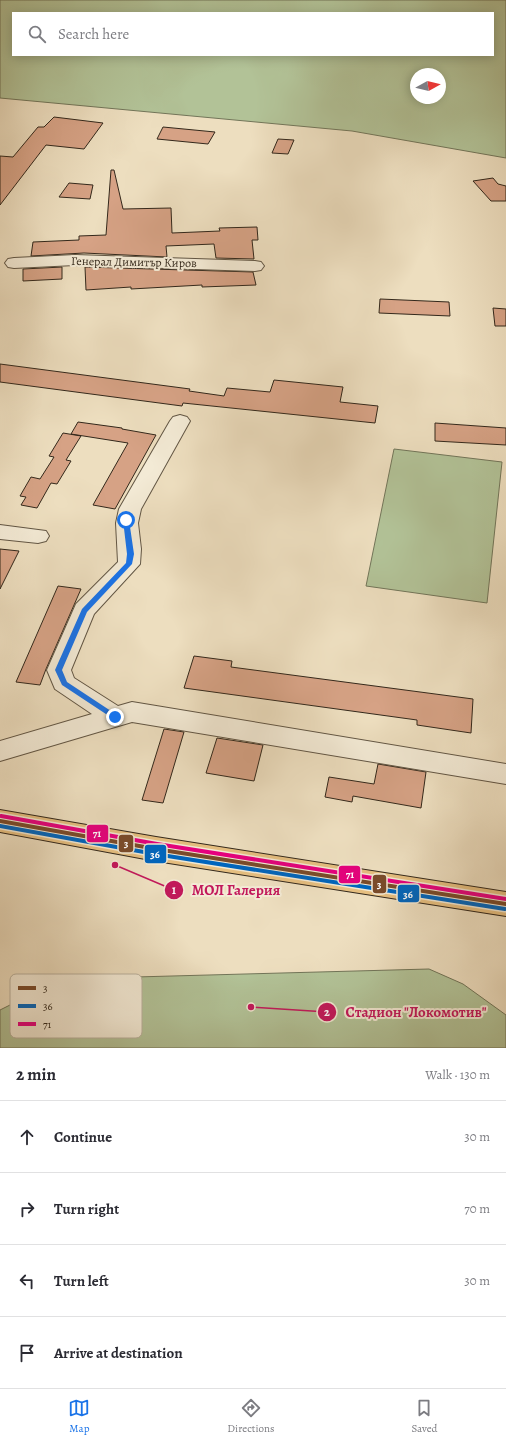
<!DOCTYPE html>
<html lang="en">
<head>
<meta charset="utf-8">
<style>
	:root { --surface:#fff; --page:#f7f7f7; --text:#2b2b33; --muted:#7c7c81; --line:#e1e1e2; --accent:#1a73e8 }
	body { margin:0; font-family:Alegreya,serif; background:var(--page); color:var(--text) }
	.compass { position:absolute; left:410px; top:68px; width:36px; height:36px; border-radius:50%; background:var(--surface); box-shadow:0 2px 10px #0003; rotate:82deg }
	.stop { position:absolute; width:12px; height:12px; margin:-9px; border:3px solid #1a73e8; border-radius:50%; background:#fff }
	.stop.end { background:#1a73e8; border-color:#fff; box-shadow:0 1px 4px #0008 }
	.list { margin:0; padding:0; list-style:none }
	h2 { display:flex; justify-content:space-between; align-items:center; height:52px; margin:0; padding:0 16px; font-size:17px }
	h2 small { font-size:13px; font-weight:400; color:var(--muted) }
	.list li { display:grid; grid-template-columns:26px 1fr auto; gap:12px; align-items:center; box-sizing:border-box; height:72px; padding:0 16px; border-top:1px solid var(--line) }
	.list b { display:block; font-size:15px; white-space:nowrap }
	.list em { font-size:13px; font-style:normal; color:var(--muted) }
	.icon { flex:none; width:22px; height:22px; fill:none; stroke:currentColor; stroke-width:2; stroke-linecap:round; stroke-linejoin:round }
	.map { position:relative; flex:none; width:506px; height:1048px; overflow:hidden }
	.search { position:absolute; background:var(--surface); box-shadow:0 2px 10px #0003; left:12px; right:12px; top:12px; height:44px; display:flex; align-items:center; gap:10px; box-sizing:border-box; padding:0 14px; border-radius:0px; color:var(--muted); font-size:15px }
	.sheet { height:340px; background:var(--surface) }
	nav { display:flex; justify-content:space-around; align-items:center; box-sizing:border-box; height:56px; border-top:1px solid var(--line); background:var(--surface); font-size:11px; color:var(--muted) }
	nav a { display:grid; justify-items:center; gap:2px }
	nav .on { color:var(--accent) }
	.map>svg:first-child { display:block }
</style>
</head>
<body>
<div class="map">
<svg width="506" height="1048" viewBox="0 0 506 1048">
	<rect width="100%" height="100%" fill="#eddebf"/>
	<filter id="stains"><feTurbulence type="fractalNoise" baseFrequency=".005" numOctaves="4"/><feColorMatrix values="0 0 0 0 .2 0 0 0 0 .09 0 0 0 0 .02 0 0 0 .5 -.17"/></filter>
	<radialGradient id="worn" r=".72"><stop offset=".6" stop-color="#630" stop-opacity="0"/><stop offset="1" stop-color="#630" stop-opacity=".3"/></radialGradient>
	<!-- green -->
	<path fill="#b2c297" stroke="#727559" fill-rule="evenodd" d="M0 0H506V158L352 131 0 98ZM13 13H493V55H13ZM416 74H440V98H416Z
		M394 449 502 462 487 603 366 586Z
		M429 969 463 984 506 1015V1048H0V1010L62 979Z"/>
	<!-- building -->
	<path fill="#d6a285" stroke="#33281b" d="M54 117 103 123 84 149 46 145 0 205V156L13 157 38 127H44Z
		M163 127 215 132 208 144 157 139Z
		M278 139 294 140 288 154 272 153Z
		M111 170H114L123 209 171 208 172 233 220 231 219 228 257 227 258 240H252L254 259 216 258 214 244 166 246 167 257 84 253 31 256 33 242 79 240V236L106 235Z
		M493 178 498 184 506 186V201H491L473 181Z
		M69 183 93 185 90 199 59 197Z
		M62 267V279L23 281V269Z
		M85 267 253 272 256 285 202 287V285L131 289V287L86 290Z
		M380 299 449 302 450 316 379 313Z
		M493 308 506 309V326H495Z
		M0 364 190 389 189 391 224 396 227 388 270 392 274 380 343 387 340 402 378 406 375 423 183 403 182 406 0 382Z
		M78 422 122 428V429L156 435 115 509 93 505 128 443 71 434Z
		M435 423 506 428V445L435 441Z
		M63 433 81 436 66 460 71 461 57 484 51 483 37 508 21 505 26 497 20 496 31 477 40 479 54 457 49 456Z
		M0 549 19 551 0 589Z
		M58 586 81 589 46 669 40 685 16 682Z
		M194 656 232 661 231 667 473 699 471 733 417 725V720L184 688Z
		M164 729 184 732 163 803 142 800Z
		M217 738 263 745 254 781 206 773Z
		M378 764 426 772 421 808 353 796 352 802 325 797 329 777 374 784Z"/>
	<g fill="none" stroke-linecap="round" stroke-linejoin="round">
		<!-- minor casing -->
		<g stroke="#625644" stroke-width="2">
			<path id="minor" d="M75 255 255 261 261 262 264 266 261 270 255 271 75 265 14 268 8 267 5 263 8 259 14 258Z
				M180 415 187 417 190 421 141 509 138 523 141 549 140 564 94 614 71 670 74 678 118 706 132 702 506 764V784L132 722 0 761V741L92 714 55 689 47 670 76 604 118 562 116 523 119 509 170 421 173 417Z
				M0 525 46 531 49 536 46 541 38 543 0 539Z"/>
		</g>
		<!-- major casing -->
		<g stroke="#33281b" stroke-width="2">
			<path id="major" d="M0 810 156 837 506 892V916L156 861 0 832Z"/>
		</g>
		<!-- minor -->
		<use href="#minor" fill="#f3ead5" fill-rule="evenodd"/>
		<!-- major -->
		<use href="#major" fill="#e6bf80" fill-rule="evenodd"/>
		<!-- bus-1 casing -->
		<g stroke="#f3ead5" stroke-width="7">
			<path id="bus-1" d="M0 821 156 849 506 904"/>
		</g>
		<!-- bus-2 casing -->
		<g stroke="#f3ead5" stroke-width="7">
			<path id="bus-2" d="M0 826 155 854 505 909"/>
		</g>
		<!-- bus-3 casing -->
		<g stroke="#f3ead5" stroke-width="7">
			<path id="bus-3" d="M1 816 157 844 506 899"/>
		</g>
		<!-- bus-1 -->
		<use href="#bus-1" stroke="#7a4b2a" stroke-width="4"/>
		<!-- bus-2 -->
		<use href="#bus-2" stroke="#0065bd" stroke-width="4"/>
		<!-- bus-3 -->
		<use href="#bus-3" stroke="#e5007d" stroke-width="4"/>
	</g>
	<!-- route -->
	<path fill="#1a73e8" d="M126 518 129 520 134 554 132 564 87 612 62 670 67 682 117 715V719L115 720 62 685 55 670 82 609 126 563 127 554 123 520Z"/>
	<g text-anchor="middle" stroke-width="4" stroke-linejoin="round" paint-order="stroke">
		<!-- far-street labels -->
		<g font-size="12" fill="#33281b" stroke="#f3ead5">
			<text transform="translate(134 262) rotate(1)" y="4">Генерал Димитър Киров</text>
		</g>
	</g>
	<!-- legend -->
	<rect x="10" y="974" width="132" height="64" rx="6" fill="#f3ead5" stroke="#b9b09d" stroke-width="1"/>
	<rect x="18" y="986" width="18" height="4" fill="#7a4b2a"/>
	<rect x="18" y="1004" width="18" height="4" fill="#0065bd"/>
	<rect x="18" y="1022" width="18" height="4" fill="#e5007d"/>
	<g font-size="11" fill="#33281b">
		<text x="43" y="992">3</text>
		<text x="43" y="1010">36</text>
		<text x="43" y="1028">71</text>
	</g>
	<!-- callouts -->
	<path fill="none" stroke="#c2185b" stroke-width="1.5" d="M115 865L174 890M251 1007L327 1012"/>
	<g fill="#c2185b" stroke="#f3ead5" stroke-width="1.5">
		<circle cx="115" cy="865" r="4"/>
		<circle cx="251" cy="1007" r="4"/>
		<circle cx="174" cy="890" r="10"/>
		<circle cx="327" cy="1012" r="10"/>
	</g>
	<g font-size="12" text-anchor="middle" font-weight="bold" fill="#fff">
		<text x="174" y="894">1</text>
		<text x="327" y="1016">2</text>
	</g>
	<g font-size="15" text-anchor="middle" font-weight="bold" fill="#c2185b" stroke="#f3ead5" stroke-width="4" stroke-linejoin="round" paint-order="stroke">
		<text x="236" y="895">МОЛ Галерия</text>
		<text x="416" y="1017">Стадион "Локомотив"</text>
	</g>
	<g stroke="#f3ead5" stroke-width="1.5">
		<rect x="86" y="824" width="23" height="19" rx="4" fill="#e5007d"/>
		<rect x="118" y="834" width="16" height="19" rx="4" fill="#7a4b2a"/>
		<rect x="144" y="844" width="23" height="20" rx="4" fill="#0065bd"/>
		<rect x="338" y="865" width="23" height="19" rx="4" fill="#e5007d"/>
		<rect x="372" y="874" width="15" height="20" rx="4" fill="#7a4b2a"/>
		<rect x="397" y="884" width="23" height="19" rx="4" fill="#0065bd"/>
	</g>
	<g font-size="11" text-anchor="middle" font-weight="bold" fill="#fff">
		<text x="97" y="837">71</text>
		<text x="126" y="847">3</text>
		<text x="155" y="858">36</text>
		<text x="350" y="878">71</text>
		<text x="379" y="888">3</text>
		<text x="408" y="898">36</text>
	</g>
	<rect width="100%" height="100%" filter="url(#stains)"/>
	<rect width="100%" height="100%" fill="url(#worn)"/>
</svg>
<svg class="compass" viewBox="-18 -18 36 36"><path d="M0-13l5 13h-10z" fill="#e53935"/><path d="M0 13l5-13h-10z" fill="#7c7c81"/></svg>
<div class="stop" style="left:126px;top:520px"></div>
<div class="stop end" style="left:115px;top:717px"></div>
<div class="search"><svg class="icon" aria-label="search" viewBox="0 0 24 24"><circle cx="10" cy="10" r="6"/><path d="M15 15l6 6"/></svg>Search here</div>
</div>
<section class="sheet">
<h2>2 min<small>Walk · 130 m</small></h2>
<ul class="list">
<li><svg class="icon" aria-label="ahead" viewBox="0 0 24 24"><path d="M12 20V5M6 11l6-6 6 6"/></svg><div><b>Continue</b></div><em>30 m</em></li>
<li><svg class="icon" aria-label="right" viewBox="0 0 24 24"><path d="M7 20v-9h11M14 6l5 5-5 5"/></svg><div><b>Turn right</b></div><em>70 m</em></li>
<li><svg class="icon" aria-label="left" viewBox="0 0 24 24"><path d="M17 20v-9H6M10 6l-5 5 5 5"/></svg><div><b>Turn left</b></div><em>30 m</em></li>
<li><svg class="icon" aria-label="arrive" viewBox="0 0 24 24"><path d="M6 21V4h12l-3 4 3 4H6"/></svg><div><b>Arrive at destination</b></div></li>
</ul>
</section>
<nav>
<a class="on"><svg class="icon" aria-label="map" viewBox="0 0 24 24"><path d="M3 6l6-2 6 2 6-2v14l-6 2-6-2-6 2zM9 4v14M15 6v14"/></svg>Map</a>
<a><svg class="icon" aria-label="directions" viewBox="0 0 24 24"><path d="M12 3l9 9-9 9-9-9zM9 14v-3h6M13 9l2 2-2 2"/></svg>Directions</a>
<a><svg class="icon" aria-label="saved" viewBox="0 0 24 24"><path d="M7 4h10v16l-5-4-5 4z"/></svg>Saved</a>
</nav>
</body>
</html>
